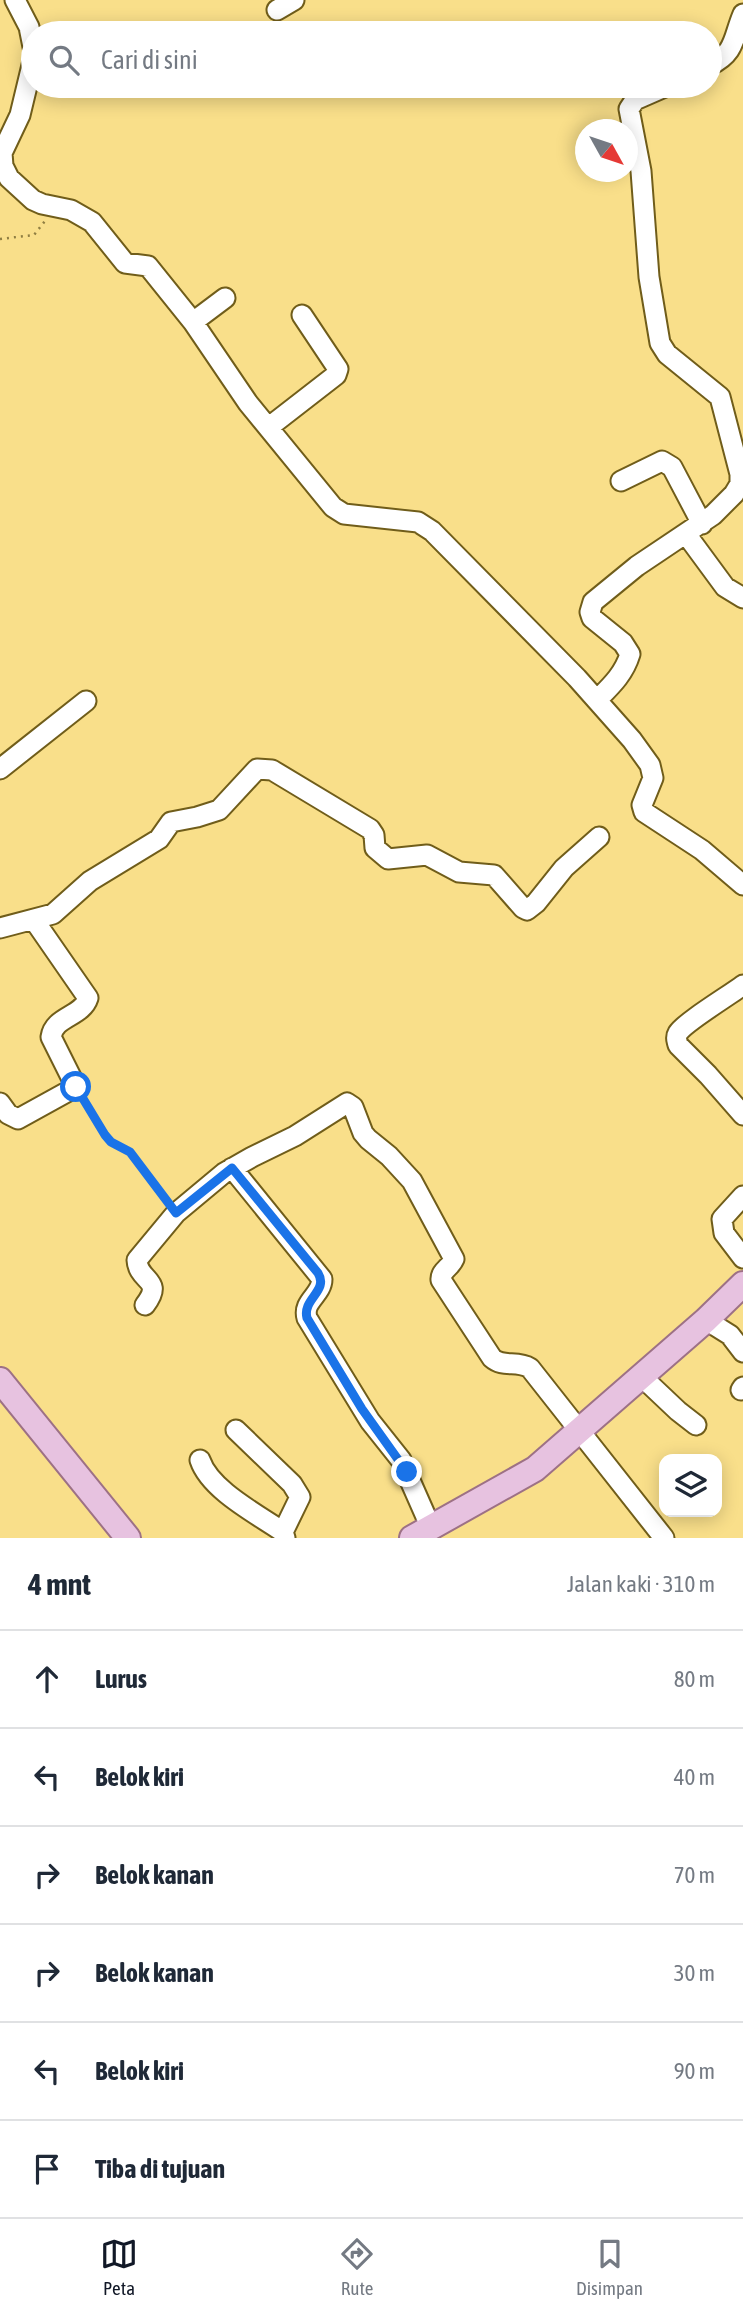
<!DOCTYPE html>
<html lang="id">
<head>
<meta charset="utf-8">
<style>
	:root { --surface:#fff; --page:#f2f2f3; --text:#1f2937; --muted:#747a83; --line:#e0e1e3; --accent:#111827 }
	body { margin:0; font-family:"Asap Condensed",sans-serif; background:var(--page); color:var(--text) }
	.controls { position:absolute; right:21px; bottom:21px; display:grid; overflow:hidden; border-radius:14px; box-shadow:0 4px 18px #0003 }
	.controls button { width:63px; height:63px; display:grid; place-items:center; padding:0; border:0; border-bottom:2px solid var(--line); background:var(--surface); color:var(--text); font:35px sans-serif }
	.compass { position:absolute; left:575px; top:119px; width:63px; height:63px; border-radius:50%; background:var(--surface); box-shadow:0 4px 18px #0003; rotate:130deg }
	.stop { position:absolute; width:21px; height:21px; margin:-16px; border:5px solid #1a73e8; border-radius:50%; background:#fff }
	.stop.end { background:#1a73e8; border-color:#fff; box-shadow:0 2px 7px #0008 }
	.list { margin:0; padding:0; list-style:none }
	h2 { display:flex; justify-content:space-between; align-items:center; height:91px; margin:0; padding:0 28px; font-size:30px }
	h2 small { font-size:23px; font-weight:400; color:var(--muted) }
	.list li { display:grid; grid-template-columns:46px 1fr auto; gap:21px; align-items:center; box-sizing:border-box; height:98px; padding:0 28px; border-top:2px solid var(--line) }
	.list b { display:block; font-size:26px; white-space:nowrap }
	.list em { font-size:23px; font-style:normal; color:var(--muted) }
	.icon { flex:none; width:38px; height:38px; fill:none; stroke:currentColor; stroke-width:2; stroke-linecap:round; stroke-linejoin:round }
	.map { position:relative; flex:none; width:743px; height:1538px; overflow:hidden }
	.search { position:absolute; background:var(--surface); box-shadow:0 4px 18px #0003; left:21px; right:21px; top:21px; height:77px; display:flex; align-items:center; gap:18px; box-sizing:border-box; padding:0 24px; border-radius:38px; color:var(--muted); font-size:26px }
	.sheet { height:679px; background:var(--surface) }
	nav { display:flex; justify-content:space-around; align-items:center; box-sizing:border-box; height:98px; border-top:2px solid var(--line); background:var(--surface); font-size:19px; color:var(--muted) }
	nav a { display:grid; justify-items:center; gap:4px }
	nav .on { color:var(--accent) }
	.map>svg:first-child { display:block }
</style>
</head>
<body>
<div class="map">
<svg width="743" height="1538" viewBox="0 0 743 1538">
	<rect width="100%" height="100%" fill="#f9df8a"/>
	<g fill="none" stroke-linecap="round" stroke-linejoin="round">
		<!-- minor casing -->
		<g stroke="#705d1a" stroke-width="23">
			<path id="minor" d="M15 0 29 27 33 47
				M277 10 294 0
				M33 61 20 115 2 153 3 166 9 178 33 200 42 204 71 210 92 222 125 263 148 266 193 322 248 403 333 507 344 514 418 522 432 531 577 678 632 740 650 765 653 778 642 805 644 812 702 850 743 885
				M710 65C736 53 733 37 743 14
				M193 322 225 298
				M269 427 336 375 338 369 302 315
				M621 481 662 461 672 467 702 524
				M686 534 725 587 743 598
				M597 700C611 686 624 674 630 654L623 643 592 618 590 612 593 602 637 566 713 515 734 494 740 484V474L720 397 667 354 660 343 649 277 641 171 629 109 635 100 667 86
				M0 769 86 701
				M0 928 53 914 90 881 159 839 171 822 197 817 219 810 257 769 272 770 370 829 374 835 375 848 388 859 427 855 459 872 494 875 523 908 527 910 536 903 564 868 599 837
				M743 985C730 995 685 1022 678 1033 675 1038 677 1040 678 1045L708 1075 743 1115
				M0 1103 8 1114 18 1119 76 1087 51 1037C54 1016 82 1017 88 998L34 920
				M232 1168 322 1279C322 1295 302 1301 307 1318L370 1421 401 1460 431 1528
				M743 1196 722 1219 724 1233 743 1258
				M145 1305C165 1279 138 1282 137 1260L176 1213 224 1173 252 1157 295 1136 347 1103 353 1107 363 1133 368 1139 389 1156 412 1181 454 1259C451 1267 440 1271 441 1280L492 1358C503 1368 517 1360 530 1368L664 1538
				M706 1320 730 1335 743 1352
				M641 1376 678 1411 696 1425
				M741 1390 743 1387
				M236 1430 292 1484 300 1497 283 1532 285 1538
				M200 1460C210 1490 257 1514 283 1532"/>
		</g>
		<!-- major casing -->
		<g stroke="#9d7185" stroke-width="28">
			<path id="major" d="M0 1380 128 1538
				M412 1538 535 1469 706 1320 743 1284"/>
		</g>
		<!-- path -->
		<path stroke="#8f7e42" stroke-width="2.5" stroke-dasharray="2 5" stroke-linecap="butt" d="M0 239 34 235 45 221
			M85 1101 105 1135 111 1142 130 1152 165 1200"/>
		<!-- minor -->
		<use href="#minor" stroke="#fff" stroke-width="19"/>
		<!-- major -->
		<use href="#major" stroke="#e7c2e0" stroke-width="24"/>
	</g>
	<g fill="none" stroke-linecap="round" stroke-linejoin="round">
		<!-- route -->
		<path stroke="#1a73e8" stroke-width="9" d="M76 1087 105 1135 111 1142 130 1152 176 1213 232 1168 318 1273C329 1291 302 1299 307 1318L362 1409 407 1472"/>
	</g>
</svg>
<div class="controls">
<button><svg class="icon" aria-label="layers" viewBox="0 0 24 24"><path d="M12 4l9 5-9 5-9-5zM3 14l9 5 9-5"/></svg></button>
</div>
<svg class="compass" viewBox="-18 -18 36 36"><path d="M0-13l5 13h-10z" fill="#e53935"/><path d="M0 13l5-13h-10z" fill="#747a83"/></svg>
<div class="stop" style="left:76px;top:1087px"></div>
<div class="stop end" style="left:407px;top:1472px"></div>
<div class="search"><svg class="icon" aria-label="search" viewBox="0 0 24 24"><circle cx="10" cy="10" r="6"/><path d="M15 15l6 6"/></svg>Cari di sini</div>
</div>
<section class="sheet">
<h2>4 mnt<small>Jalan kaki · 310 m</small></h2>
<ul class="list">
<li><svg class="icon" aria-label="ahead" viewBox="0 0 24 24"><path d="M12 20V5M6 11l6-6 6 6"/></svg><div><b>Lurus</b></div><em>80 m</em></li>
<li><svg class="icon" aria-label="left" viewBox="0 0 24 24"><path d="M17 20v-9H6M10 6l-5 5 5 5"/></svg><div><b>Belok kiri</b></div><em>40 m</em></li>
<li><svg class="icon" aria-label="right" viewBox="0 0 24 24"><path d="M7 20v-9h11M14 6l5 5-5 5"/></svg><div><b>Belok kanan</b></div><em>70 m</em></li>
<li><svg class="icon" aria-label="right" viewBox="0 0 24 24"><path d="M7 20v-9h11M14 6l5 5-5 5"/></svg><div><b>Belok kanan</b></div><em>30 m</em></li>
<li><svg class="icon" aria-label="left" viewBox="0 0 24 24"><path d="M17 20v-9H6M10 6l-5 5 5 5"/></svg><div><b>Belok kiri</b></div><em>90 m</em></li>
<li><svg class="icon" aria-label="arrive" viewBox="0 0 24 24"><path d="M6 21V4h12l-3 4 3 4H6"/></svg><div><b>Tiba di tujuan</b></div></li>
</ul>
</section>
<nav>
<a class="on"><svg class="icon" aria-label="map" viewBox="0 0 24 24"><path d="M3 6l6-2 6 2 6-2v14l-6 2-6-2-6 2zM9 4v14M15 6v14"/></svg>Peta</a>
<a><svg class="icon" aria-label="directions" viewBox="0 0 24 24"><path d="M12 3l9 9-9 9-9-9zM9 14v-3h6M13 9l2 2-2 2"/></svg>Rute</a>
<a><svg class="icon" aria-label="saved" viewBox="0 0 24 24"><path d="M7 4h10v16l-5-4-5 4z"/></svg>Disimpan</a>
</nav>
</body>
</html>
